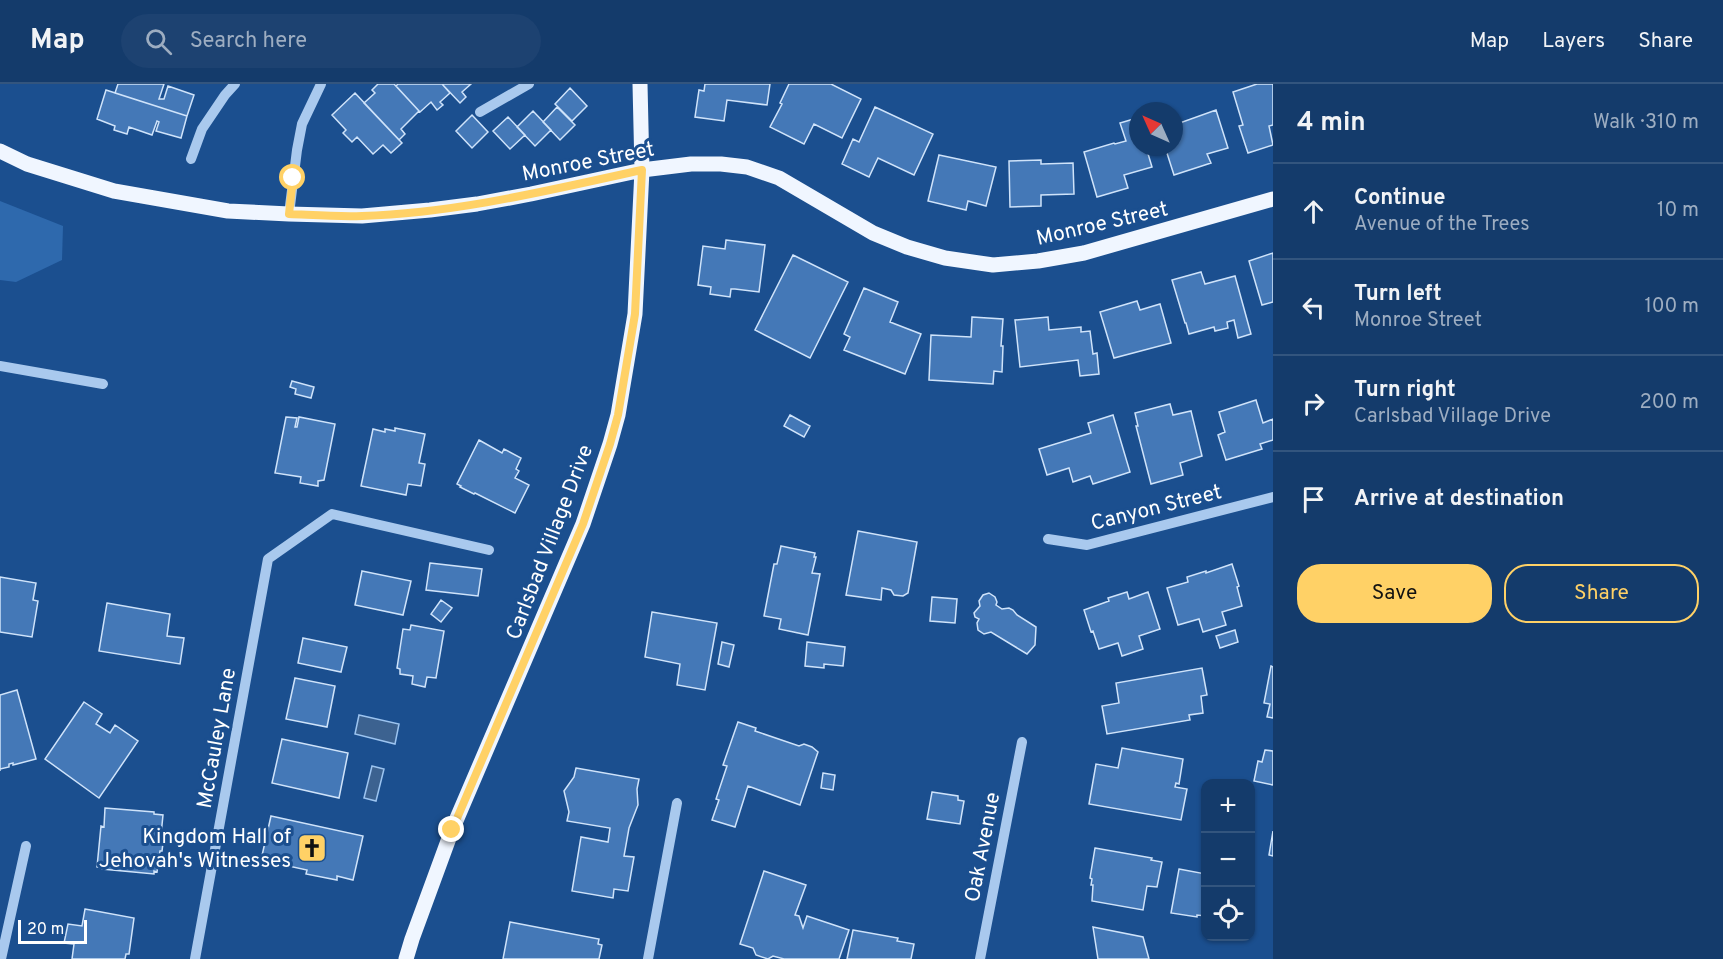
<!DOCTYPE html>
<html lang="en">
<head>
<meta charset="utf-8">
<style>
	:root { --surface:#143b6b; --page:#1d4271; --text:#f1f3f6; --muted:#9dadc1; --line:#33557e; --accent:#ffd166 }
	body { margin:0; font-family:Overpass,sans-serif; background:var(--page); color:var(--text) }
	.controls { position:absolute; right:18px; bottom:18px; display:grid; overflow:hidden; border-radius:12px; box-shadow:0 2px 4px #0004 }
	.controls button { width:54px; height:54px; display:grid; place-items:center; padding:0; border:0; border-bottom:2px solid var(--line); background:var(--surface); color:var(--text); font:30px sans-serif }
	.compass { position:absolute; left:1129px; top:18px; width:54px; height:54px; border-radius:50%; background:var(--surface); box-shadow:0 2px 4px #0004; rotate:315deg }
	.scale { position:absolute; left:18px; bottom:15px; width:69px; box-sizing:border-box; padding-left:6px; border:3px solid #fff; border-top:0; font-size:16px; line-height:21px; white-space:nowrap; color:#fff; -webkit-text-stroke:4px #1b4f8f; paint-order:stroke }
	.stop { position:absolute; width:18px; height:18px; margin:-14px; border:4px solid #ffd166; border-radius:50%; background:#fff }
	.stop.end { background:#ffd166; border-color:#fff; box-shadow:0 2px 6px #0008 }
	.list { margin:0; padding:0; list-style:none }
	h2 { display:flex; justify-content:space-between; align-items:center; height:78px; margin:0; padding:0 24px; font-size:26px }
	h2 small { font-size:20px; font-weight:400; color:var(--muted) }
	.list li { display:grid; grid-template-columns:39px 1fr auto; gap:18px; align-items:center; box-sizing:border-box; height:96px; padding:0 24px; border-top:2px solid var(--line) }
	.list b { display:block; font-size:22px; white-space:nowrap }
	.list p { margin:0; font-size:20px; white-space:nowrap; color:var(--muted) }
	.list em { font-size:20px; font-style:normal; color:var(--muted) }
	.actions { display:flex; gap:12px; padding:18px 24px }
	.actions a { flex:1; padding:14px 0; border:2px solid var(--accent); border-radius:24px; text-align:center; font-size:21px; color:var(--accent) }
	.actions .main { background:var(--accent); color:#111 }
	.icon { flex:none; width:33px; height:33px; fill:none; stroke:currentColor; stroke-width:2; stroke-linecap:round; stroke-linejoin:round }
	.map { position:relative; flex:none; width:1273px; height:875px; overflow:hidden }
	header { display:flex; align-items:center; gap:36px; box-sizing:border-box; height:84px; padding:0 30px; background:var(--surface); border-bottom:2px solid var(--line) }
	header strong { font-size:28px }
	nav { display:flex; gap:33px; margin-inline-start:auto; font-size:21px }
	.search { width:420px; height:54px; background:var(--page); display:flex; align-items:center; gap:15px; box-sizing:border-box; padding:0 21px; border-radius:33px; color:var(--muted); font-size:22px }
	main { display:flex }
	aside { flex:1; background:var(--surface) }
	.map>svg:first-child { display:block }
</style>
</head>
<body>
<header>
<strong>Map</strong>
<div class="search"><svg class="icon" aria-label="search" viewBox="0 0 24 24"><circle cx="10" cy="10" r="6"/><path d="M15 15l6 6"/></svg>Search here</div>
<nav><a>Map</a><a>Layers</a><a>Share</a></nav>
</header>
<main>
<div class="map">
<svg width="1273" height="875" viewBox="0 0 1273 875">
	<rect width="100%" height="100%" fill="#1b4f8f"/>
	<!-- green -->
	<path fill="#2e69ad" d="M0 117 63 142 62 176 16 198 0 196Z"/>
	<!-- water -->
	<path fill="#3c6290" stroke="#9cc4f0" stroke-width="1.5" d="M359 631 399 640 395 660 355 650Z
		M372 682 384 685 376 717 364 714Z"/>
	<!-- building -->
	<path fill="#4478b7" stroke="#cfe3fa" stroke-width="1.5" d="M118 0H164L159 15H164L168 2 194 11 187 32 115 9Z
		M378 0H394L419 27 401 45 405 50 399 56 364 19 375 9 372 6Z
		M398 0H442L450 9 440 18 443 21 437 26 431 18 420 28 396 2Z
		M442 0H471L462 8 466 13 460 19Z
		M705 0H770L767 21 727 16 724 37 695 33 699 6 704 7Z
		M789 0H831L861 15 842 54 814 40 804 60 770 43 782 20 780 19Z
		M1257 0H1273V41L1269 42 1273 61 1248 69 1239 42 1243 41 1233 8Z
		M570 4 587 22 572 37 555 20Z
		M106 6 187 32 181 54 156 47 159 38 157 37 152 51 129 43 127 50 114 46 115 42 97 35Z
		M355 9 402 59 391 69 383 61 373 70 357 53 352 58 343 49 346 46 332 31Z
		M557 23 575 41 560 56 543 38Z
		M875 23 933 50 914 91 878 74 869 93 842 80 853 55 859 58Z
		M1216 26 1228 64 1207 70 1211 79 1174 91 1165 63H1174V41Z
		M533 27 551 46 535 62 517 43Z
		M472 31 488 48 472 64 456 47Z
		M508 33 525 51 510 65 493 47Z
		M1137 34 1138 63H1146L1152 83 1124 91 1128 104 1097 113 1084 68 1114 59 1115 60 1126 57 1120 39Z
		M939 71 996 83 986 122 968 117 966 126 928 117Z
		M1041 76V80L1073 79 1074 110 1041 111V122L1010 123 1009 77Z
		M726 156 765 161 759 208 735 205H731L730 213 710 210 711 203 698 201 703 162 725 165Z
		M1273 169V218L1262 221 1249 177Z
		M793 171 848 198 810 274 755 246Z
		M1201 188 1205 200 1235 192 1251 250 1238 254 1234 236 1227 238 1228 244 1215 247 1214 243 1189 250 1186 239H1185L1172 196Z
		M864 204 898 218 890 238 921 250 905 290 844 266 850 253 844 250Z
		M1137 217 1140 226 1160 220 1171 259 1114 274 1100 228Z
		M972 233 1003 235 1001 262H1003L1002 288 994 287 993 300 929 296 931 251 971 253Z
		M1048 233 1049 246 1081 243V248L1090 247 1093 270 1097 269 1099 290 1080 292 1078 276 1020 283 1015 236Z
		M292 297 314 303 311 314 295 310 296 305 290 303Z
		M1256 316 1263 339 1273 335V356L1260 360 1262 365 1226 376 1218 351 1225 348 1219 328Z
		M1170 320 1173 331 1191 327 1202 372 1180 379 1183 391 1151 400 1136 342H1138L1135 329Z
		M790 331 810 342 804 353 784 342Z
		M1113 331 1130 388 1093 400 1090 392 1073 398 1069 384 1047 391 1039 365 1091 349 1088 339Z
		M286 333 297 334 295 343H297L299 333 335 340 324 396 318 397V402L300 399 301 393 275 389Z
		M395 344 425 350 419 379 425 380 421 402 408 400 406 411 361 402 373 345 385 348V345L395 347Z
		M479 356 502 369 504 365 521 374 516 385 519 387 515 394 529 401 515 429 475 409 474 410 460 403 461 402 457 400Z
		M858 447 917 458 908 509 903 512 894 511 891 506 882 504 881 516 846 511Z
		M781 462 815 469 814 473H816L812 489 820 490 808 551 779 545 781 535 764 532 774 480H777Z
		M430 479 482 485 478 512 426 506Z
		M1232 480 1239 502 1237 503 1242 522 1222 528 1226 541 1203 548 1199 535 1178 541 1167 504 1188 498 1187 493 1206 487V489Z
		M362 487 411 497 403 531 355 521Z
		M0 493 36 499 33 516 38 517 32 553 0 548Z
		M1127 508 1129 515 1148 508 1160 545 1139 552 1143 565 1122 572 1118 559 1099 565 1093 547 1091 548 1084 526 1109 517 1108 514Z
		M989 509 995 513 997 518 996 521 1002 525 1009 524 1013 526 1017 531 1036 543 1035 561 1027 570 991 548 984 550 978 546 977 539 979 535 975 533 974 529 980 522 979 517 983 511Z
		M932 513 957 515 955 539 930 537Z
		M441 516 452 524 441 538 431 530Z
		M107 519 170 530 167 552 184 554 180 580 99 567Z
		M652 528 717 539 705 606 677 601 680 580 645 573Z
		M411 541 444 547 436 594 427 593 425 603 412 600 413 592 400 590V585L397 584 403 545 410 546Z
		M1235 546 1238 558 1220 564 1216 552Z
		M303 554 347 563 341 588 298 579Z
		M722 558 734 561 729 583 718 580Z
		M807 558 845 563 843 582 824 580V584L805 582Z
		M1271 582 1273 583V634L1267 633 1270 620 1264 619Z
		M1202 584 1207 611 1201 612 1203 629 1189 631 1190 636 1107 650 1102 622 1119 619 1116 599Z
		M295 594 335 602 327 643 286 635Z
		M17 606 36 675 13 681V679L9 680V683L0 685V687V611Z
		M84 618 102 630 96 640 110 649 115 641 138 657 99 714 45 675Z
		M738 638 756 644 755 647 799 662 804 660 812 663 818 668 800 721 748 702 735 743 712 736 719 716 716 715 727 682 723 681Z
		M282 655 348 669 339 714 272 699Z
		M1122 664 1183 675 1179 700 1176 699 1175 703 1187 705 1181 736 1089 720 1096 680 1118 684Z
		M1265 666 1273 667V701L1254 697 1258 677 1262 678Z
		M576 684 639 695 637 705 638 721 629 744 624 772 634 773 628 807 614 805 613 814 572 807 581 753 608 758 610 744 567 737 569 728 564 707 574 693Z
		M823 689 835 691 833 706 821 704Z
		M932 708 958 712V716L964 717 960 740 927 735Z
		M105 724 154 728V730L163 731 161 751H164L162 767H160L157 788 154 787V790L102 785V784L97 783 101 742 104 743Z
		M271 732 363 752 353 796 337 792V796L306 790 307 786 261 776Z
		M1273 747V772L1269 771Z
		M1095 764 1152 774 1151 776 1162 778 1157 803 1147 802 1143 826 1092 817 1093 801H1091L1092 795 1090 794Z
		M1179 785 1206 790V832L1197 831V833L1171 829Z
		M764 787 806 801 795 831 799 832 803 844 807 832 849 846 839 875H784L773 872 768 875 756 871 753 864 740 860Z
		M85 825 134 834 129 870H126L125 875H72L74 860 64 859 68 840 82 842Z
		M510 838 599 855 598 860 602 861 599 875H503Z
		M1093 843 1143 853 1149 875H1098Z
		M853 846 898 854 897 857 914 860 911 875H847Z"/>
	<g fill="none" stroke-linecap="round" stroke-linejoin="round">
		<!-- minor -->
		<path stroke="#a9c9ee" stroke-width="10" d="M480 28 529 0
			M191 75 202 45 225 11 235 0
			M289 130 297 66 302 40 321 0
			M0 282 103 300
			M1048 455 1087 461 1273 413
			M1 875 26 762
			M195 875 268 475 332 430 489 466
			M648 875 677 719
			M980 875 1022 658"/>
		<!-- major -->
		<path stroke="#f0f6ff" stroke-width="15" d="M0 67 27 80 114 107 228 127 289 130 362 132 430 126 477 120 531 110 642 86 691 80H721L747 83 779 94 873 149 907 163 945 174 993 181 1038 177 1084 169 1273 115
			M406 875 412 855 452 746 583 440 610 360 618 331 635 230 642 86 640 0"/>
	</g>
	<g fill="none" stroke-linecap="round" stroke-linejoin="round">
		<!-- route -->
		<path stroke="#ffd166" stroke-width="8" d="M293 94 289 130C313 131 338 133 362 132 457 129 550 106 642 86L635 230 618 331 610 360 583 440 452 746"/>
	</g>
	<!-- icons -->
	<defs>
		<g id="church-square" transform="scale(1.5)"><rect x="-9" y="-9" width="18" height="18" rx="4" fill="#ffd166" stroke="#1b4f8f"/><path d="M-1.2-6h2.4v3.5h3.3v2.4h-3.3V6h-2.4V-.1h-3.3v-2.4h3.3Z" fill="#111"/></g>
	</defs>
	<g fill-rule="evenodd">
		<use href="#church-square" x="312" y="764"/>
	</g>
	<g text-anchor="middle" stroke-width="6" stroke-linejoin="round" paint-order="stroke">
		<!-- street labels -->
		<g font-size="21" fill="#fff" stroke="#1b4f8f">
			<text transform="translate(588 77) rotate(-11)" y="7">Monroe Street</text>
			<text transform="translate(1102 139) rotate(-13)" y="7">Monroe Street</text>
			<text transform="translate(1156 423) rotate(-14)" y="7">Canyon Street</text>
			<text transform="translate(549 458) rotate(-69)" y="7">Carlsbad Village Drive</text>
			<text transform="translate(216 654) rotate(-80)" y="7">McCauley Lane</text>
			<text transform="translate(982 763) rotate(-79)" y="7">Oak Avenue</text>
		</g>
		<!-- poi labels -->
		<g font-size="21" fill="#fff" stroke="#1b4f8f" text-anchor="end">
			<text x="291" y="759">Kingdom Hall of<tspan x="291" dy="24">Jehovah's Witnesses</tspan></text>
		</g>
	</g>
</svg>
<div class="controls">
<button>+</button>
<button>−</button>
<button><svg class="icon" aria-label="locate" viewBox="0 0 24 24"><circle cx="12" cy="12" r="6"/><path d="M12 2v4M12 18v4M2 12h4M18 12h4"/></svg></button>
</div>
<svg class="compass" viewBox="-18 -18 36 36"><path d="M0-13l5 13h-10z" fill="#e53935"/><path d="M0 13l5-13h-10z" fill="#9dadc1"/></svg>
<div class="scale">20 m</div>
<div class="stop" style="left:293px;top:94px"></div>
<div class="stop end" style="left:452px;top:746px"></div>
</div>
<aside>
<h2>4 min<small>Walk · 310 m</small></h2>
<ul class="list">
<li><svg class="icon" aria-label="ahead" viewBox="0 0 24 24"><path d="M12 20V5M6 11l6-6 6 6"/></svg><div><b>Continue</b><p>Avenue of the Trees</p></div><em>10 m</em></li>
<li><svg class="icon" aria-label="left" viewBox="0 0 24 24"><path d="M17 20v-9H6M10 6l-5 5 5 5"/></svg><div><b>Turn left</b><p>Monroe Street</p></div><em>100 m</em></li>
<li><svg class="icon" aria-label="right" viewBox="0 0 24 24"><path d="M7 20v-9h11M14 6l5 5-5 5"/></svg><div><b>Turn right</b><p>Carlsbad Village Drive</p></div><em>200 m</em></li>
<li><svg class="icon" aria-label="arrive" viewBox="0 0 24 24"><path d="M6 21V4h12l-3 4 3 4H6"/></svg><div><b>Arrive at destination</b></div></li>
</ul>
<div class="actions"><a class="main">Save</a><a>Share</a></div>
</aside>
</main>
</body>
</html>
